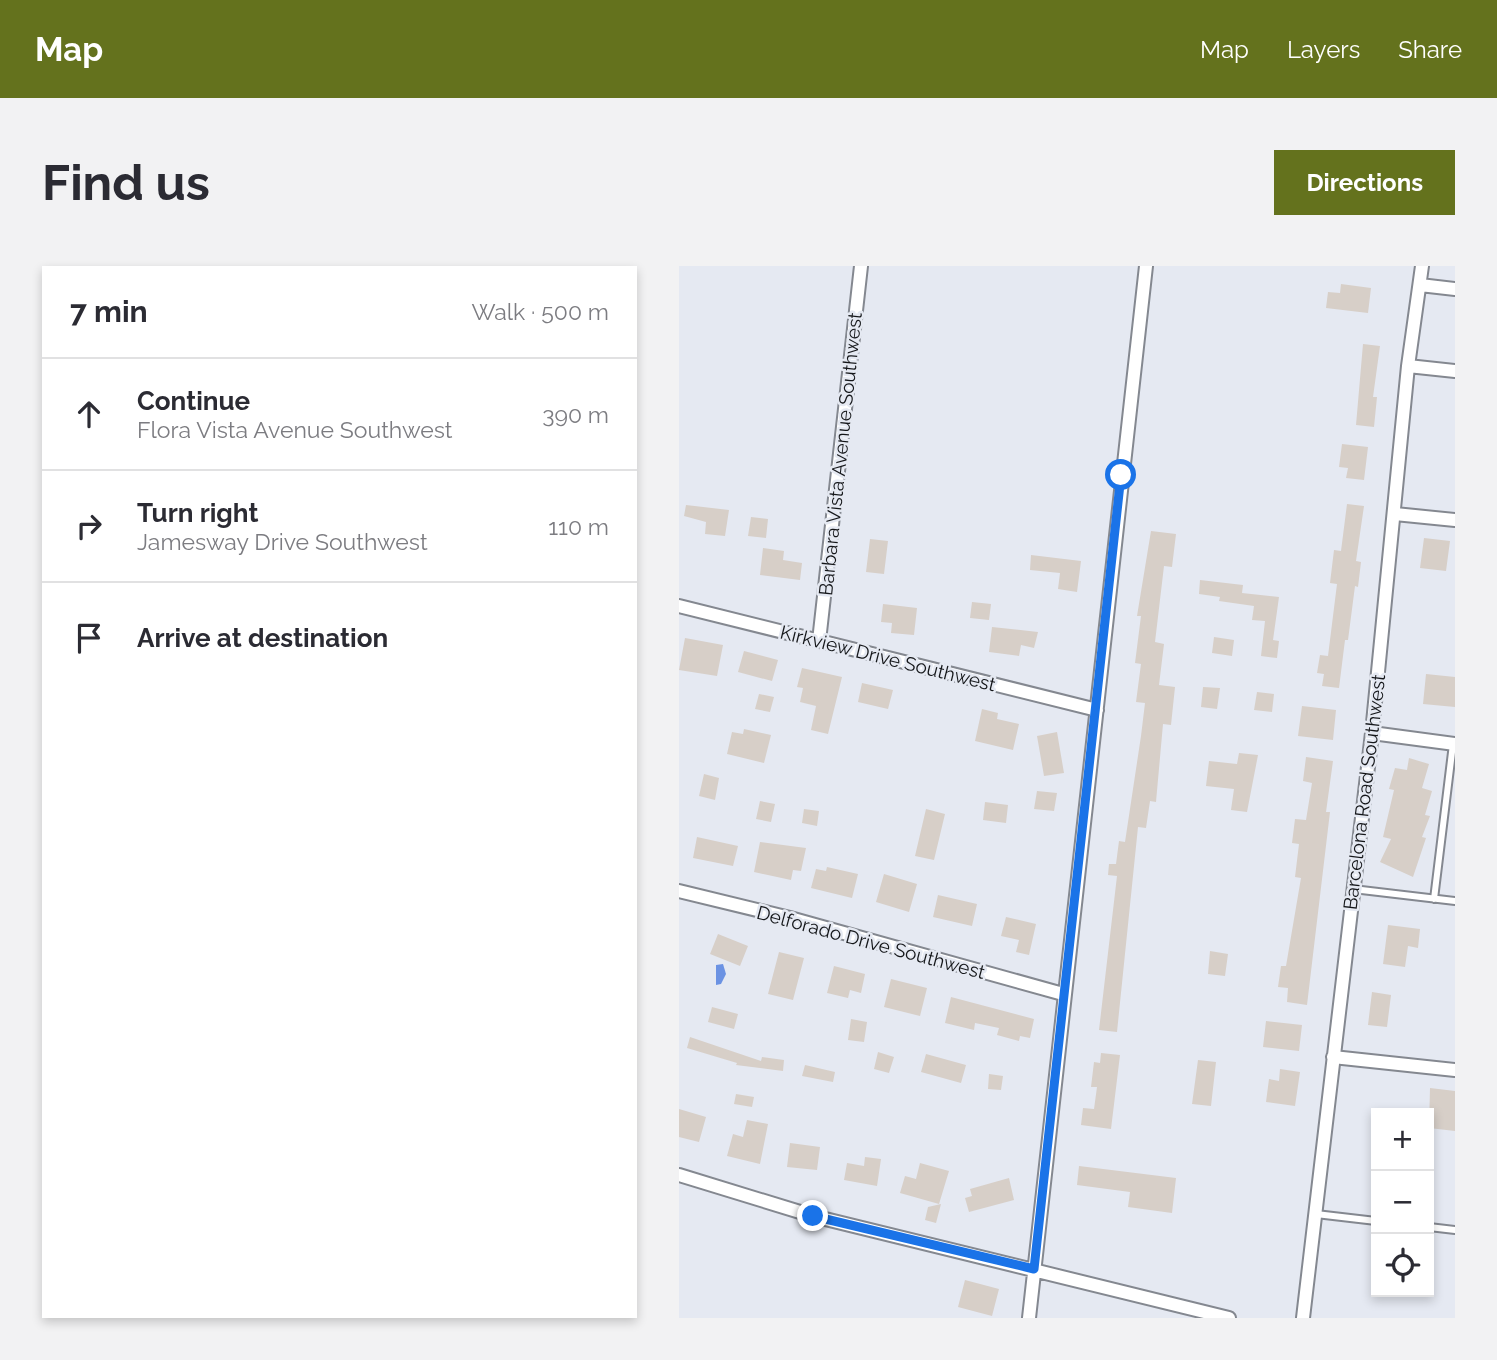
<!DOCTYPE html>
<html lang="en">
<head>
<meta charset="utf-8">
<style>
	:root { --surface:#fff; --page:#f2f2f3; --text:#2b2b33; --muted:#7c7c81; --line:#e1e1e2; --accent:#64721d }
	body { margin:0; font-family:Raleway,sans-serif; background:var(--page); color:var(--text) }
	.controls { position:absolute; right:21px; bottom:21px; display:grid; overflow:hidden; border-radius:0px; box-shadow:0 4px 10px #0003 }
	.controls button { width:63px; height:63px; display:grid; place-items:center; padding:0; border:0; border-bottom:2px solid var(--line); background:var(--surface); color:var(--text); font:35px sans-serif }
	.stop { position:absolute; width:21px; height:21px; margin:-16px; border:5px solid #1a73e8; border-radius:50%; background:#fff }
	.stop.end { background:#1a73e8; border-color:#fff; box-shadow:0 2px 7px #0008 }
	.list { margin:0; padding:0; list-style:none }
	h2 { display:flex; justify-content:space-between; align-items:center; height:91px; margin:0; padding:0 28px; font-size:30px }
	h2 small { font-size:23px; font-weight:400; color:var(--muted) }
	.list li { display:grid; grid-template-columns:46px 1fr auto; gap:21px; align-items:center; box-sizing:border-box; height:112px; padding:0 28px; border-top:2px solid var(--line) }
	.list b { display:block; font-size:26px; white-space:nowrap }
	.list p { margin:0; font-size:23px; white-space:nowrap; color:var(--muted) }
	.list em { font-size:23px; font-style:normal; color:var(--muted) }
	.icon { flex:none; width:38px; height:38px; fill:none; stroke:currentColor; stroke-width:2; stroke-linecap:round; stroke-linejoin:round }
	.map { position:relative; flex:none; width:776px; height:1052px; overflow:hidden; border-radius:0px }
	header { display:flex; align-items:center; gap:42px; box-sizing:border-box; height:98px; padding:0 35px; background:var(--accent); color:#fff }
	header strong { font-size:33px }
	nav { display:flex; gap:38px; margin-inline-start:auto; font-size:24px }
	.intro { display:flex; align-items:center; justify-content:space-between; box-sizing:border-box; height:168px; padding:0 42px }
	h1 { margin:0; font-size:49px }
	.button { padding:18px 32px; border-radius:0px; background:var(--accent); color:#fff; font-size:24px; font-weight:700 }
	main { display:flex; gap:42px; padding:0 42px }
	aside { flex:1; background:var(--surface); border-radius:0px; box-shadow:0 4px 10px #0003 }
	.map>svg:first-child { display:block }
</style>
</head>
<body>
<header>
<strong>Map</strong>
<nav><a>Map</a><a>Layers</a><a>Share</a></nav>
</header>
<div class="intro"><h1>Find us</h1><a class="button">Directions</a></div>
<main>
<aside>
<h2>7 min<small>Walk · 500 m</small></h2>
<ul class="list">
<li><svg class="icon" aria-label="ahead" viewBox="0 0 24 24"><path d="M12 20V5M6 11l6-6 6 6"/></svg><div><b>Continue</b><p>Flora Vista Avenue Southwest</p></div><em>390 m</em></li>
<li><svg class="icon" aria-label="right" viewBox="0 0 24 24"><path d="M7 20v-9h11M14 6l5 5-5 5"/></svg><div><b>Turn right</b><p>Jamesway Drive Southwest</p></div><em>110 m</em></li>
<li><svg class="icon" aria-label="arrive" viewBox="0 0 24 24"><path d="M6 21V4h12l-3 4 3 4H6"/></svg><div><b>Arrive at destination</b></div></li>
</ul>
</aside>
<div class="map">
<svg width="776" height="1052" viewBox="0 0 776 1052">
	<rect width="100%" height="100%" fill="#e5e9f2"/>
	<!-- water -->
	<path fill="#6b92e3" d="M44 698 47 708 42 718 37 719V699Z"/>
	<!-- building -->
	<path fill="#d7cfc8" d="M662 18 692 22 689 47 647 42 649 26 661 27Z
		M684 78 701 80 694 131H698L695 161 677 159Z
		M663 178 689 181 685 214 667 212 669 202 660 201Z
		M668 238 685 240 677 295 682 296 679 321 676 320 669 374H666L660 422 643 420 645 408 638 407 641 389 649 390 658 318 651 317 655 284 662 285Z
		M7 239 50 244 46 270 26 268 27 256 5 250Z
		M72 251 89 253 87 272 69 270Z
		M472 265 497 268 493 301 485 300 476 376 485 378 480 419 496 421 492 459 484 458 477 536 471 535 467 562 459 561 438 766 420 764 438 610 429 609 430 598H437L440 575 446 576 462 470 466 437 457 436 462 398 456 397 462 350H458Z
		M745 272 771 275 767 305 741 302Z
		M191 273 209 275 205 308 187 306Z
		M84 282 105 285 104 294 123 297 121 314 81 309Z
		M352 289 402 295 398 326 379 323 381 307 351 304Z
		M521 314 564 319 563 327 600 331 594 374 600 375 598 392 582 390 586 355 573 354 575 340 540 335 541 331 520 328Z
		M293 336 312 338 310 354 291 352Z
		M204 338 238 342 235 369 212 367 213 357 202 356Z
		M313 361 359 366 355 382 342 379 340 390 310 386Z
		M535 371 555 374 553 390 533 387Z
		M6 372 44 379 38 410 0 404Z
		M65 385 99 394 93 415 59 406Z
		M123 402 163 411 149 468 132 464 137 440 121 436 124 422 118 421Z
		M747 408 776 411V441L744 438Z
		M183 417 214 424 209 443 179 436Z
		M524 421 541 422 538 443 522 441Z
		M578 426 595 428 593 446 575 444Z
		M80 428 95 431 91 446 76 443Z
		M623 440 657 444 654 474 619 470Z
		M303 443 319 447 318 453 340 458 334 484 296 475Z
		M65 463 92 469 85 497 48 488 53 466 64 468Z
		M378 466 385 507 365 510 358 470Z
		M560 487 579 489 568 546 552 544 555 523 527 520 530 495 558 498Z
		M627 491 654 495 647 546H651L628 739 608 736 609 722 599 721 602 700H607L622 612 616 611 620 578 613 577 616 553 627 554 633 517 624 515Z
		M730 492 750 498 743 522 753 525 746 549 751 550 743 571 747 572 734 611 701 596 712 573 704 571 715 524 710 523 716 502 728 504Z
		M25 508 40 512 36 534 20 530Z
		M358 525 378 527 375 545 355 543Z
		M81 535 96 538 92 556 77 553Z
		M306 536 329 539 327 557 304 554Z
		M125 543 140 545 138 560 123 557Z
		M247 543 266 548 255 594 236 590Z
		M18 571 59 580 54 600 14 592Z
		M81 576 127 582 122 605 114 604 112 614 75 606Z
		M148 601 179 608 173 632 132 622 137 603 147 605Z
		M205 608 238 618 230 646 197 636Z
		M259 629 298 638 293 660 254 651Z
		M327 651 357 658 350 689 337 686 340 674 322 670Z
		M709 659 741 663 739 682 729 680 726 701 704 698Z
		M39 668 69 680 61 700 31 688Z
		M531 685 549 688 546 710 529 708Z
		M100 686 125 692 114 734 89 728Z
		M155 700 186 708 182 727 171 724 169 732 148 727Z
		M212 713 248 722 241 750 205 741Z
		M693 726 712 729 708 761 689 759Z
		M272 731 355 753 351 772 341 770 340 775 318 769 320 762 296 757 295 764 266 757Z
		M33 741 59 748 55 763 29 756Z
		M172 753 188 756 185 776 169 774Z
		M587 755 623 759 620 785 584 781Z
		M11 771 82 795 83 791 105 794 104 805 57 799 58 797 8 782Z
		M199 786 215 791 210 807 195 803Z
		M422 787 441 789 432 863 402 859 404 842 415 843 418 821H412L415 796 421 797Z
		M247 788 287 799 282 817 242 806Z
		M519 794 537 796 532 840 513 838Z
		M126 799 156 806 154 816 123 810Z
		M601 803 621 806 616 840 587 836 590 813 600 815Z
		M310 808 324 810 322 824 309 823Z
		M751 822 776 825V865L750 862Z
		M57 828 75 831 73 841 55 838Z
		M0 843 27 851 20 876 0 871Z
		M68 854 89 858 81 898 48 890 54 868 64 871Z
		M111 877 141 881 138 904 108 901Z
		M186 891 202 893 198 920 165 914 168 897 185 900Z
		M241 897 270 905 260 938 221 927 226 910 237 913Z
		M400 900 497 912 493 947 449 941 451 926 398 919Z
		M330 912 335 934 290 946 286 932 293 930 291 923Z
		M262 938 257 957 246 954 249 941Z
		M286 1014 320 1023 313 1050 279 1041Z"/>
	<g fill="none" stroke-linecap="round" stroke-linejoin="round">
		<!-- lane casing -->
		<g stroke="#848890" stroke-width="10">
			<path id="lane" d="M674 623 776 635
				M755 633 774 478
				M637 948 697 955
				M750 961 776 964"/>
		</g>
		<!-- street casing -->
		<g stroke="#848890" stroke-width="16">
			<path id="street" d="M741 19 776 23
				M729 100 776 105
				M716 248 776 254
				M0 340 418 444
				M140 375 182 0
				M693 467 776 478
				M0 625 111 652 384 728
				M654 791 776 804
				M0 909 134 950 550 1052
				M350 1052 467 0
				M624 1052 693 467 729 100 743 0"/>
		</g>
		<!-- lane -->
		<use href="#lane" stroke="#fff" stroke-width="6"/>
		<!-- street -->
		<use href="#street" stroke="#fff" stroke-width="12"/>
	</g>
	<g fill="none" stroke-linecap="round" stroke-linejoin="round">
		<!-- route -->
		<path stroke="#1a73e8" stroke-width="9" d="M134 950 355 1003 442 209"/>
	</g>
	<g text-anchor="middle" stroke-width="5" stroke-linejoin="round" paint-order="stroke">
		<!-- street labels -->
		<g font-size="19" fill="#141619" stroke="#e5e9f2">
			<text transform="translate(161 188) rotate(-84)" y="7">Barbara Vista Avenue Southwest</text>
			<text transform="translate(209 392) rotate(14)" y="7">Kirkview Drive Southwest</text>
			<text transform="translate(685 526) rotate(-83)" y="7">Barcelona Road Southwest</text>
			<text transform="translate(192 676) rotate(15)" y="7">Delforado Drive Southwest</text>
		</g>
	</g>
</svg>
<div class="controls">
<button>+</button>
<button>−</button>
<button><svg class="icon" aria-label="locate" viewBox="0 0 24 24"><circle cx="12" cy="12" r="6"/><path d="M12 2v4M12 18v4M2 12h4M18 12h4"/></svg></button>
</div>
<div class="stop" style="left:442px;top:209px"></div>
<div class="stop end" style="left:134px;top:950px"></div>
</div>
</main>
</body>
</html>
